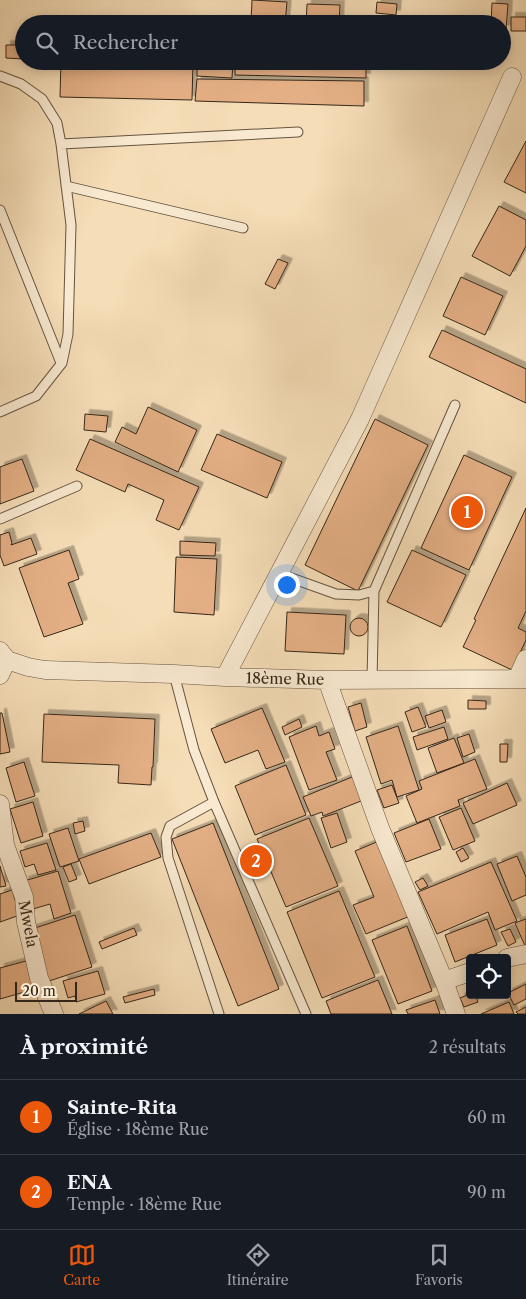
<!DOCTYPE html>
<html lang="fr">
<head>
<meta charset="utf-8">
<style>
	:root { --surface:#171b24; --page:#242831; --text:#f1f3f6; --muted:#9ea1a6; --line:#363941; --accent:#ea580c }
	body { margin:0; font-family:"Libre Caslon Text",serif; background:var(--page); color:var(--text) }
	.controls { position:absolute; right:15px; bottom:15px; display:grid; overflow:hidden; border-radius:5px; box-shadow:0 2px 12px #0003 }
	.controls button { width:45px; height:45px; display:grid; place-items:center; padding:0; border:0; border-bottom:1px solid var(--line); background:var(--surface); color:var(--text); font:25px sans-serif }
	.scale { position:absolute; left:15px; bottom:12px; width:62px; box-sizing:border-box; padding-left:5px; border:2px solid #362718; border-top:0; font-size:14px; line-height:18px; white-space:nowrap; color:#362718; -webkit-text-stroke:4px #f8e9d0; paint-order:stroke }
	.you { position:absolute; left:286px; top:584px; width:18px; height:18px; margin:-12px; border:4px solid #fff; border-radius:50%; background:#1a73e8; box-shadow:0 0 0 8px #1a73e833 }
	.badge { display:grid; place-items:center; width:32px; height:32px; border-radius:50%; background:var(--accent); color:#fff; font-size:16px; font-weight:700 }
	.pin { position:absolute; translate:-50% -50%; border:2px solid #fff; box-shadow:0 1px 5px #0006 }
	.list { margin:0; padding:0; list-style:none }
	h2 { display:flex; justify-content:space-between; align-items:center; height:65px; margin:0; padding:0 20px; font-size:21px }
	h2 small { font-size:16px; font-weight:400; color:var(--muted) }
	.list li { display:grid; grid-template-columns:32px 1fr auto; gap:15px; align-items:center; box-sizing:border-box; height:75px; padding:0 20px; border-top:1px solid var(--line) }
	.list b { display:block; font-size:19px; white-space:nowrap }
	.list p { margin:0; font-size:16px; white-space:nowrap; color:var(--muted) }
	.list em { font-size:16px; font-style:normal; color:var(--muted) }
	.icon { flex:none; width:28px; height:28px; fill:none; stroke:currentColor; stroke-width:2; stroke-linecap:round; stroke-linejoin:round }
	.map { position:relative; flex:none; width:526px; height:1014px; overflow:hidden }
	.search { position:absolute; background:var(--surface); box-shadow:0 2px 12px #0003; left:15px; right:15px; top:15px; height:55px; display:flex; align-items:center; gap:12px; box-sizing:border-box; padding:0 18px; border-radius:28px; color:var(--muted); font-size:19px }
	.sheet { height:215px; background:var(--surface) }
	nav { display:flex; justify-content:space-around; align-items:center; box-sizing:border-box; height:70px; border-top:1px solid var(--line); background:var(--surface); font-size:14px; color:var(--muted) }
	nav a { display:grid; justify-items:center; gap:2px }
	nav .on { color:var(--accent) }
	.map>svg:first-child { display:block }
</style>
</head>
<body>
<div class="map">
<svg width="526" height="1014" viewBox="0 0 526 1014">
	<defs>
		<filter id="shadow"><feDropShadow dx="4.5" dy="-4.5" stdDeviation="0" flood-color="#0004"/></filter>
	</defs>
	<rect width="100%" height="100%" fill="#f5ddb7"/>
	<filter id="stains"><feTurbulence type="fractalNoise" baseFrequency=".004" numOctaves="4"/><feColorMatrix values="0 0 0 0 .2 0 0 0 0 .09 0 0 0 0 .02 0 0 0 .5 -.17"/></filter>
	<radialGradient id="worn" r=".72"><stop offset=".6" stop-color="#630" stop-opacity="0"/><stop offset="1" stop-color="#630" stop-opacity=".3"/></radialGradient>
	<!-- building -->
	<path fill="#e4af85" stroke="#362718" filter="url(#shadow)" d="M252 0 287 2 285 24 251 22Z
		M377 2 397 4 396 15 376 13Z
		M492 3 508 4 506 30 502 29V24H491Z
		M307 4 340 5 339 24H306Z
		M511 17H526V31H511Z
		M6 45H24V59L6 58Z
		M61 61H193L192 100 60 97Z
		M197 61H233L232 78 197 76Z
		M235 61H366V78L235 75Z
		M197 79 364 81V106L195 101Z
		M526 141V193L504 182Z
		M499 206 526 220V246L510 276 472 256Z
		M278 259 288 263 275 289 265 284Z
		M461 277 503 296 485 335 443 316Z
		M442 330 526 369V403L429 357Z
		M148 407 197 430 178 472 115 442 122 427 136 434Z
		M85 414 108 416 106 432 84 430Z
		M375 419 428 445 358 591 305 565Z
		M217 434 282 462 267 498 201 470Z
		M90 439 199 487 179 530 156 520 164 500 128 484 125 492 76 470Z
		M464 455 512 477 469 570 421 548Z
		M22 459 34 491 0 504V467Z
		M526 508V611L518 628 526 632V640L512 670 463 647 476 620 474 619Z
		M9 532 12 543 11 545 31 538 37 554 4 566 0 555V535Z
		M180 541 216 543 215 556 180 555Z
		M69 550 79 579 68 583 83 624 44 637 19 568Z
		M412 550 466 575 441 627 387 602Z
		M176 557 217 559 214 615 174 612Z
		M287 612 346 615 344 654 285 651Z
		M350 627a9 9 0 1 1 18 0a9 9 0 1 1-18 0Z
		M468 700 486 701V709H468Z
		M361 703 367 727 355 731 348 707Z
		M418 707 426 727 412 732 405 712Z
		M262 708 285 762 266 769 258 750 225 763 211 729Z
		M442 710 446 722 429 728 425 716Z
		M0 713H2L10 752 0 754Z
		M44 714 155 719 153 767H152L151 785 118 783 119 765 42 762Z
		M299 719 302 727 285 735 282 727Z
		M316 726 319 736 329 732 335 749 326 752 337 780 309 790 289 737Z
		M398 726 419 790 397 797 392 780 381 784 366 737Z
		M444 727 448 739 417 750 413 737Z
		M469 734 475 752 463 757 457 738Z
		M454 738 464 763 437 773 428 748Z
		M500 744H508L507 762H500Z
		M475 759 487 789 458 800 460 806 417 823 406 796 422 789 419 781Z
		M24 762 35 796 16 802 6 768Z
		M286 765 306 815 255 835 235 786Z
		M357 775 366 799 323 816 322 812 311 816 303 797Z
		M507 783 517 805 473 824 463 803Z
		M392 785 399 803 384 808 377 790Z
		M33 802 43 836 21 843 10 809Z
		M461 808 475 841 453 850 439 817Z
		M337 813 347 842 331 848 321 818Z
		M309 818 338 886 286 907 257 839Z
		M429 819 441 849 406 862 394 833Z
		M83 821 85 831 75 834 73 823Z
		M213 823 279 989 238 1006 172 839Z
		M68 828 79 861 60 867 49 834Z
		M151 833 161 857 89 884 79 859Z
		M379 841 410 916 366 934 353 905 374 897 355 851Z
		M47 843 56 870 38 875 34 864 25 867 20 851Z
		M463 848 469 858 461 862 456 852Z
		M517 856 526 877V895L512 901 497 864Z
		M491 862 517 921 495 930 488 912 437 934 418 892Z
		M71 864 77 879 69 882 63 867Z
		M0 866 6 886 0 887Z
		M58 871 71 913 54 919 50 904 33 909 24 881Z
		M423 878 428 886 420 890 415 882Z
		M12 890 20 915 0 922V894Z
		M339 891 375 977 322 998 287 912Z
		M75 915 92 967 49 981 32 929Z
		M487 919 497 945 455 962 445 935Z
		M526 919V945L525 946 515 923Z
		M407 926 432 991 398 1004 372 940Z
		M134 928 137 935 102 949 99 942Z
		M510 929 516 942 508 946 501 932Z
		M26 961 35 989 0 999V968Z
		M98 971 105 994 76 1002 75 996 68 998 63 981Z
		M378 980 392 1014H331L326 1001Z
		M526 984V999L514 1005 508 993Z
		M154 989 155 995 125 1003 123 997Z
		M470 994 475 995 478 1002 464 1007 460 998Z
		M435 1000 440 1014H408L406 1010Z
		M106 1001 113 1014H79Z
		M509 1002 514 1014H481Z
		M526 1007V1014H518L516 1012Z"/>
	<g fill="none" stroke-linecap="round" stroke-linejoin="round">
		<!-- lane casing -->
		<g stroke="#665440" stroke-width="11">
			<path id="lane" d="M0 76 21 84 42 99 57 123 61 144 298 132
				M66 186 243 228
				M0 210 61 363
				M0 412 36 396 62 363 68 334 71 225 61 144
				M0 519 77 486
				M280 574 336 594 359 595 374 591
				M174 674 194 750 214 802 306 1014
				M372 680 374 591 455 405
				M214 802 170 826 166 837 168 858 219 1014"/>
		</g>
		<!-- street casing -->
		<g stroke="#665440" stroke-width="19">
			<path id="street" d="M0 651 7 660 28 667 45 670 174 674 225 677 327 680 526 679
				M0 675 7 660
				M225 677 360 419 512 77
				M517 679 526 659
				M327 680 380 828 444 981 456 1014
				M0 804 5 845 24 897 26 922 39 978 54 1014
				M507 958 526 954
				M444 981 470 972"/>
		</g>
		<!-- lane -->
		<use href="#lane" stroke="#f8e9d0" stroke-width="9"/>
		<!-- street -->
		<use href="#street" stroke="#f8e9d0" stroke-width="18"/>
	</g>
	<g text-anchor="middle" stroke-width="4" stroke-linejoin="round" paint-order="stroke">
		<!-- street labels -->
		<g font-size="15" fill="#362718" stroke="#f8e9d0">
			<text transform="translate(285 679) rotate(1)" y="5">18ème Rue</text>
			<text transform="translate(28 924) rotate(79)" y="5">Mwela</text>
		</g>
	</g>
	<rect width="100%" height="100%" filter="url(#stains)"/>
	<rect width="100%" height="100%" fill="url(#worn)"/>
</svg>
<div class="controls">
<button><svg class="icon" aria-label="locate" viewBox="0 0 24 24"><circle cx="12" cy="12" r="6"/><path d="M12 2v4M12 18v4M2 12h4M18 12h4"/></svg></button>
</div>
<div class="scale">20 m</div>
<div class="you"></div>
<div class="pin badge" style="left:467px;top:512px">1</div>
<div class="pin badge" style="left:256px;top:861px">2</div>
<div class="search"><svg class="icon" aria-label="search" viewBox="0 0 24 24"><circle cx="10" cy="10" r="6"/><path d="M15 15l6 6"/></svg>Rechercher</div>
</div>
<section class="sheet">
<h2>À proximité<small>2 résultats</small></h2>
<ul class="list">
<li><span class="badge">1</span><div><b>Sainte-Rita</b><p>Église · 18ème Rue</p></div><em>60 m</em></li>
<li><span class="badge">2</span><div><b>ENA</b><p>Temple · 18ème Rue</p></div><em>90 m</em></li>
</ul>
</section>
<nav>
<a class="on"><svg class="icon" aria-label="map" viewBox="0 0 24 24"><path d="M3 6l6-2 6 2 6-2v14l-6 2-6-2-6 2zM9 4v14M15 6v14"/></svg>Carte</a>
<a><svg class="icon" aria-label="directions" viewBox="0 0 24 24"><path d="M12 3l9 9-9 9-9-9zM9 14v-3h6M13 9l2 2-2 2"/></svg>Itinéraire</a>
<a><svg class="icon" aria-label="saved" viewBox="0 0 24 24"><path d="M7 4h10v16l-5-4-5 4z"/></svg>Favoris</a>
</nav>
</body>
</html>
